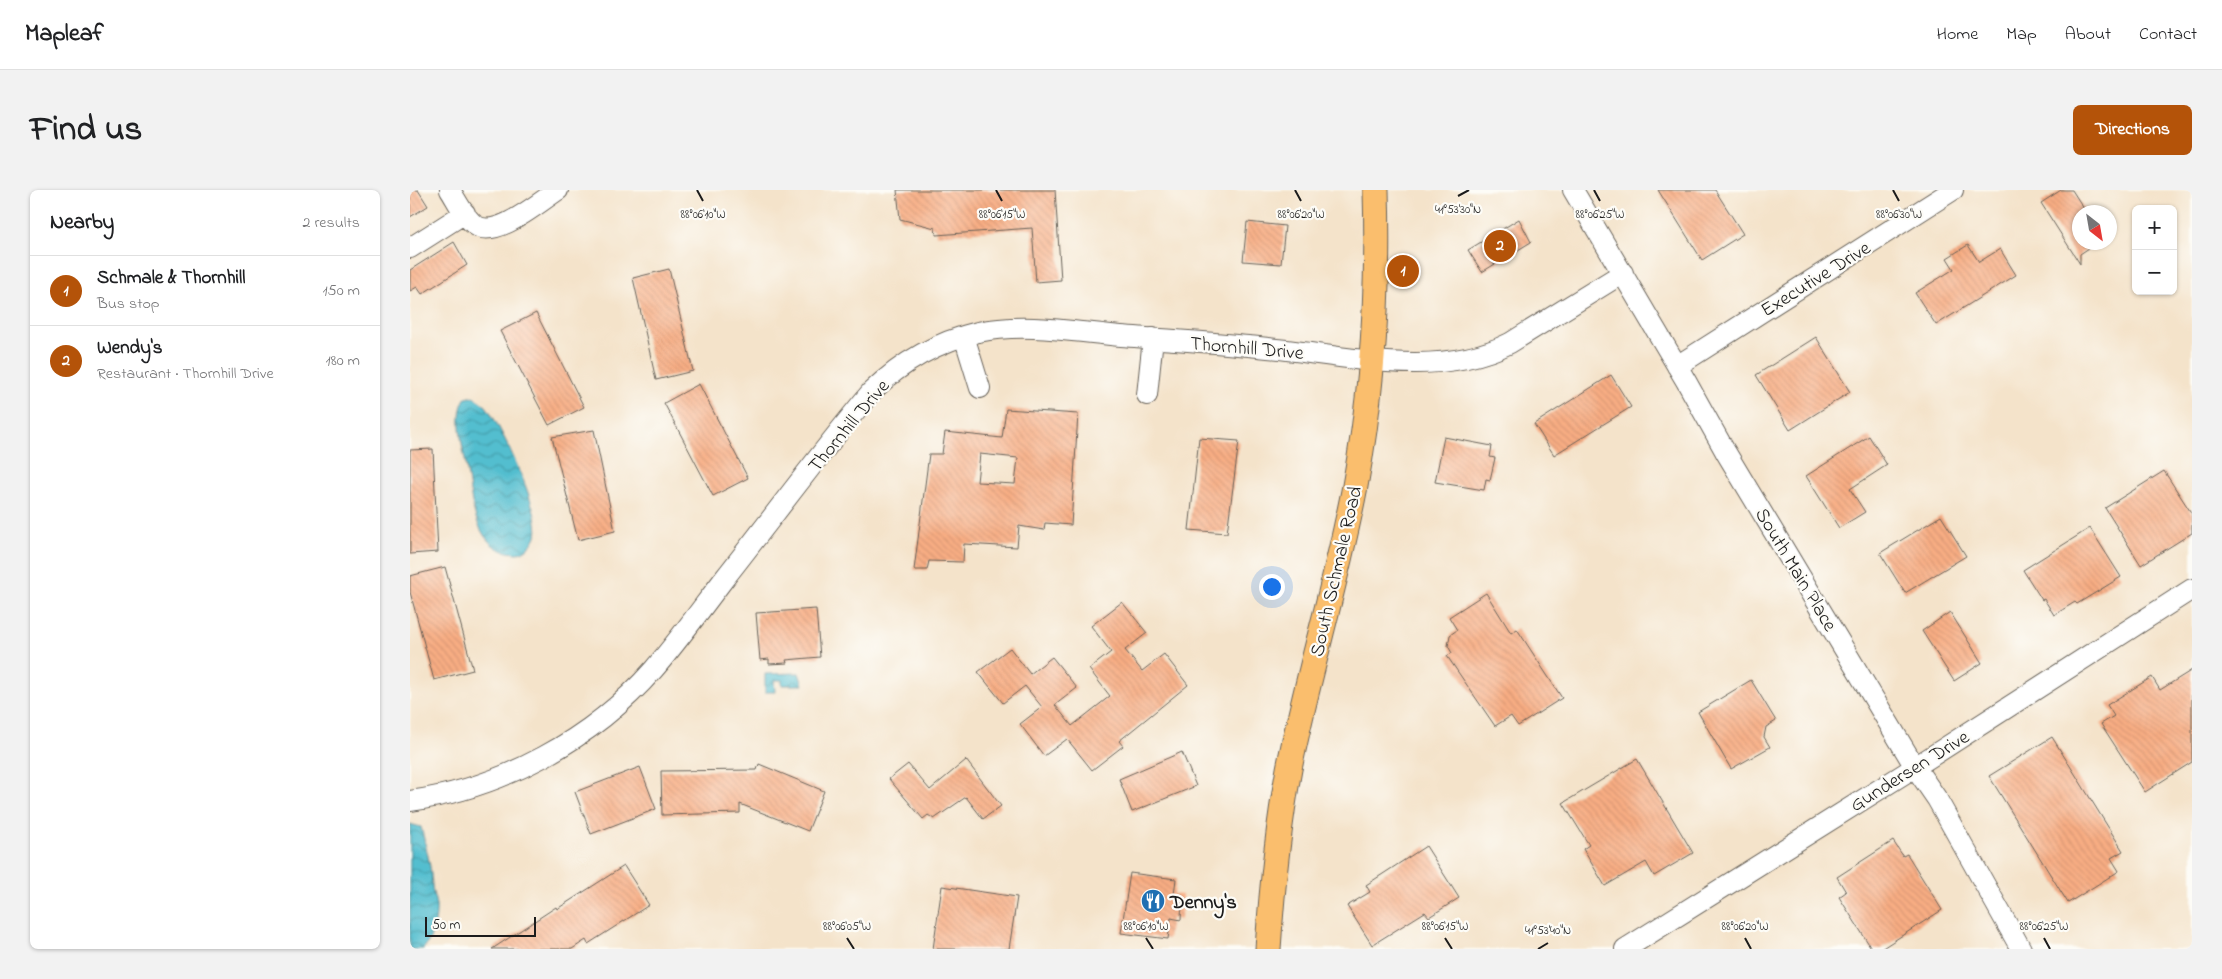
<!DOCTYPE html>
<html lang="en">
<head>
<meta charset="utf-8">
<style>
	:root { --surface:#fff; --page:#f2f2f2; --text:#202124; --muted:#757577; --line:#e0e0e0; --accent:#b45309 }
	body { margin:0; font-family:"Indie Flower",sans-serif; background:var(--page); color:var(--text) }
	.controls { position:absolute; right:15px; top:15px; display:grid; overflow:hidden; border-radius:8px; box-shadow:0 1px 4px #0004 }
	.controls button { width:45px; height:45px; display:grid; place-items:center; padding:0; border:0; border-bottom:1px solid var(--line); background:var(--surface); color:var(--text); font:25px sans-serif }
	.compass { position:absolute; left:1662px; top:15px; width:45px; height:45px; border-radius:50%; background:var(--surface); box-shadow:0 1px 4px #0004; rotate:149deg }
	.scale { position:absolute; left:15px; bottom:12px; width:111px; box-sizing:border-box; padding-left:5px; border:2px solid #1c1c1c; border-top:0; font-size:14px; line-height:18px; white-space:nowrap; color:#1c1c1c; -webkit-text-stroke:4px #fdfcf7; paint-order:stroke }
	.you { position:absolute; left:861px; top:396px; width:18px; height:18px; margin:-12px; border:4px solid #fff; border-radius:50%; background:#1a73e8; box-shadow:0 0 0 8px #1a73e833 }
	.badge { display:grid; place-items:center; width:32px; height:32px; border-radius:50%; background:var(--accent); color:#fff; font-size:16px; font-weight:700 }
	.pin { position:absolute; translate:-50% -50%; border:2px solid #fff; box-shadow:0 1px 5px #0006 }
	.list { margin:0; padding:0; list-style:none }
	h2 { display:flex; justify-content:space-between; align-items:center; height:65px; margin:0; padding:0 20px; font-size:21px }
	h2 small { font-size:16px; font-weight:400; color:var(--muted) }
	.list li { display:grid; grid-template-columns:32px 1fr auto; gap:15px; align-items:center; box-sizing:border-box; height:70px; padding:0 20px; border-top:1px solid var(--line) }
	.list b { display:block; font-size:19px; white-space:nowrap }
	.list p { margin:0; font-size:16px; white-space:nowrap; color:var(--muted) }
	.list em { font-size:16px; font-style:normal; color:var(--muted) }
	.map { position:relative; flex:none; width:1782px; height:759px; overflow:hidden; border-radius:8px }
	header { display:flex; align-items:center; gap:30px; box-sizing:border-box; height:70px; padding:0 25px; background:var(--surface); border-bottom:1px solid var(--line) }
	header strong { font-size:24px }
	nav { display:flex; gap:28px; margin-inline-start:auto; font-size:18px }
	.intro { display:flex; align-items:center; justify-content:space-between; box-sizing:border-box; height:120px; padding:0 30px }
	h1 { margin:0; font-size:35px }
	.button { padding:12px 22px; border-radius:8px; background:var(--accent); color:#fff; font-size:18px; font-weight:700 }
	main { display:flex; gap:30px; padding:0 30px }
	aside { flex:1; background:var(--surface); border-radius:8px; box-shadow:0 1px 4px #0004 }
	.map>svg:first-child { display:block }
</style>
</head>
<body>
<header>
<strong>Mapleaf</strong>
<nav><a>Home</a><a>Map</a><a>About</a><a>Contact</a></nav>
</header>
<div class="intro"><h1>Find us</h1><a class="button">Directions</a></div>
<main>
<aside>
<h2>Nearby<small>2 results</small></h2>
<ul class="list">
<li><span class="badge">1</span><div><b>Schmale &amp; Thornhill</b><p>Bus stop</p></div><em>150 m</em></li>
<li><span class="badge">2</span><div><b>Wendy's</b><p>Restaurant · Thornhill Drive</p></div><em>180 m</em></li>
</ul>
</aside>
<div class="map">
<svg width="1782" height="759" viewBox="0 0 1782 759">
	<defs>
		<pattern id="water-waves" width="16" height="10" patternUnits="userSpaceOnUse" patternTransform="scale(1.25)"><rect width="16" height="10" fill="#53becf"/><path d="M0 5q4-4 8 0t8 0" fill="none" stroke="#449aa7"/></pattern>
		<pattern id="building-back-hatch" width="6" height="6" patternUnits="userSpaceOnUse" patternTransform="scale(1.25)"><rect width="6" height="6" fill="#f8ad83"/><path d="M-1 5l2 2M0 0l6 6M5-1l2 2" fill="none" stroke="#d49471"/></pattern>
	</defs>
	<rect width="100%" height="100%" fill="#fdfcf7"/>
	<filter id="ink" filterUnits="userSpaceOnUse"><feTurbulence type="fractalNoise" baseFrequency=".02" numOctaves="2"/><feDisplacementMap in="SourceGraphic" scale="10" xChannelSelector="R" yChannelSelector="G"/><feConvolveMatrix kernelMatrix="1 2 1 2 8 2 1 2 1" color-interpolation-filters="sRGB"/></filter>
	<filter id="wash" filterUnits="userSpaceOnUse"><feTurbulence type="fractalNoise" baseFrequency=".0096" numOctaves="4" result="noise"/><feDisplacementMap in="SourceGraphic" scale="20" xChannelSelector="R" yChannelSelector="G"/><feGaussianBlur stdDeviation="1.12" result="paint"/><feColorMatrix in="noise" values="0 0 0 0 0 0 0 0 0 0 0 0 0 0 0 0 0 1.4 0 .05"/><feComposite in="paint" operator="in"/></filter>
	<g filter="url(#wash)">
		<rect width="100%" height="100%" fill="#f4e3ca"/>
		<!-- water -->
		<path fill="url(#water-waves)" stroke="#386d76" d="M56 207H64C68 210 73 213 76 216 91 236 133 324 126 346 123 354 115 363 107 363 65 363 62 312 57 281 54 260 43 225 56 207Z
			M389 483 393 495H372V490H364L365 502H355V484Z
			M0 634 11 637C16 657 21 675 22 695 22 702 25 708 26 715 27 730 23 748 13 759H0Z"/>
		<g id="blocks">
			<!-- building -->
			<path fill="url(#building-back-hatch)" fill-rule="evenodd" d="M0 0H8L18 16 0 27Z
				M487 0H645L651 90 626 92 622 38 526 45 525 38 490 29Z
				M1248 0H1305L1333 44 1292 70Z
				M1651 0H1662L1676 22H1670V52H1688L1670 64V74L1631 13Z
				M1109 29 1121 52 1072 82 1058 60Z
				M837 32 875 36 871 74 833 71Z
				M44 52 57 75 12 104 7 97 0 101V80Z
				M1558 55 1569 72 1590 59 1606 85 1526 135 1505 103 1544 79 1537 68Z
				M259 79 283 181 246 190 223 88Z
				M126 123 174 217 139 235 90 141Z
				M1406 147 1440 202 1380 240 1346 185Z
				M1201 185 1221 217 1144 265 1124 234Z
				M289 194 338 288 303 306 254 213Z
				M596 219 668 224 661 335 635 333 634 340 609 336 607 357 554 354 553 372 519 371 517 380H504L519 264H532L535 242 592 248ZM570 264 608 268 605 294 567 292Z
				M184 240 205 341 168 350 142 247Z
				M1459 246 1477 275 1440 299 1455 322 1429 338 1396 286Z
				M1034 247 1082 256 1080 267 1085 268 1080 290 1076 289 1074 300 1025 292Z
				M789 248 829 251 817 343 779 340Z
				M23 259 28 362 0 364V260Z
				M1754 281 1782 324V343L1731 375 1695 318Z
				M1531 326 1556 366 1495 403 1470 363Z
				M1680 338 1711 387 1667 414 1665 412 1644 425 1634 409 1632 410 1613 380Z
				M35 377 63 480 24 490 0 402V386Z
				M1076 403 1101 443 1107 439 1152 508 1108 536 1101 526 1085 536 1037 466 1042 463 1038 456 1040 445 1047 440 1039 427Z
				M712 412 737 443 715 460 732 481 754 464 778 495 709 551 713 556 682 580 657 549 634 566 610 534 632 517 615 496 593 513 568 482 600 458 620 484 642 467 667 498 645 515 662 536 700 506 679 479 701 462 681 436Z
				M406 419 410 467 376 470 377 473 359 474V469L350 470 346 423Z
				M1540 422 1572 473 1544 491 1512 441Z
				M1782 480V572L1735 602 1691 534 1704 526 1697 515 1742 487 1750 500Z
				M1341 490 1366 531 1356 537 1354 547 1360 557 1321 579 1288 522Z
				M1642 547 1713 661 1701 668 1709 681 1658 713 1579 586Z
				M772 562 786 596 722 622 709 589Z
				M1227 569 1283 663 1244 686 1236 672 1195 696 1173 659 1179 655 1153 613Z
				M556 570 591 616 573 629 556 607 524 629 518 625 513 629 479 589 498 574 520 600Z
				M349 574 414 601 398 641 330 614V623L252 625 251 581 347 580Z
				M230 577 246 619 181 644 165 602Z
				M1483 651 1493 666 1497 664 1532 720 1471 759H1462L1429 707 1436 702 1427 687Z
				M1016 656 1049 708 1019 727 1015 722 962 755 937 716 960 702 956 695Z
				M214 676 239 715 178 754 176 750 162 759H82L146 717 147 719Z
				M720 683 766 689 764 704 772 705 771 730 761 728 758 749 711 743Z
				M532 696 607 707 599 759H523Z"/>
		</g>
	</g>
	<g filter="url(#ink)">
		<use href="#blocks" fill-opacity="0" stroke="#686259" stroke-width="1"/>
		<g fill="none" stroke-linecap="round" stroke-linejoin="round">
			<!-- minor casing -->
			<g stroke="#686259" stroke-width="22">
				<path id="minor" d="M40 0C47 11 55 28 65 35 86 50 129 12 148 0
					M1163 0 1276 191 1315 261 1505 577 1527 609 1611 759
					M0 58 55 23
					M554 146 570 198
					M1267 176 1543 0
					M737 205 743 148
					M0 611C93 598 183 549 244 479 269 450 291 419 314 389 363 327 410 263 461 202 492 172 526 152 568 142 614 132 665 142 711 146 774 151 837 154 900 163 965 172 1039 184 1100 153L1213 83
					M1215 759 1505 577 1782 399"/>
			</g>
			<!-- major casing -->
			<g stroke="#686259" stroke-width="27">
				<path id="major" d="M858 759C862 698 868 638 879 579 898 484 927 391 945 296 963 199 969 99 966 0"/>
			</g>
			<!-- minor -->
			<use href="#minor" stroke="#fff" stroke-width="20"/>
			<!-- major -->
			<use href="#major" stroke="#fabe6d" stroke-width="25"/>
		</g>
	</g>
	<!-- ticks -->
	<path fill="none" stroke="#1c1c1c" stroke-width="2" d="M287 0 293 11M586 0 592 11M885 0 891 11M1184 0 1190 11M1483 0 1489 11M1048 6 1059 0M437 748 444 759M736 748 743 759M1035 748 1042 759M1335 748 1341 759M1634 748 1640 759M1128 759 1138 753"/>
	<!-- icons -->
	<defs>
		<g id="restaurant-disc" transform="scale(1.25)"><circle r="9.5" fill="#1f6fb2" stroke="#fdfcf7"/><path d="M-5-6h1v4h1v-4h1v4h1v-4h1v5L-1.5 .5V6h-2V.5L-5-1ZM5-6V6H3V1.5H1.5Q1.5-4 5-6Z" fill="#fff"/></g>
	</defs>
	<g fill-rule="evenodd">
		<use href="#restaurant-disc" x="743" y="711"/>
	</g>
	<g text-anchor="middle" stroke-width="4.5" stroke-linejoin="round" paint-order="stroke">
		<!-- street labels -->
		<g font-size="20" fill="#1c1c1c" stroke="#fdfcf7">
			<text transform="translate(1405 88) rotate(-32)" y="7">Executive Drive</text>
			<text transform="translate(837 157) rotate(5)" y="7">Thornhill Drive</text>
			<text transform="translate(438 235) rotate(-50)" y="7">Thornhill Drive</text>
			<text transform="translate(1387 379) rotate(59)" y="7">South Main Place</text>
			<text transform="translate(925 381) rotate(-77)" y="7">South Schmale Road</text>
			<text transform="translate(1499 580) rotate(-32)" y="7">Gundersen Drive</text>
		</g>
		<!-- poi labels -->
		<g font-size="20" font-weight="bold" fill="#1c1c1c" stroke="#fdfcf7" text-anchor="start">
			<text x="760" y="718">Denny's</text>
		</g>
	</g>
	<g font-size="12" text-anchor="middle" fill="#1c1c1c" stroke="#fdfcf7" stroke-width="4.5" stroke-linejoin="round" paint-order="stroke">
		<text x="1048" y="23">41°53'30"N</text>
		<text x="293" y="28">88°06'10"W</text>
		<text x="592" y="28">88°06'15"W</text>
		<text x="891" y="28">88°06'20"W</text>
		<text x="1190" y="28">88°06'25"W</text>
		<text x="1489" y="28">88°06'30"W</text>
		<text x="437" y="740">88°06'05"W</text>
		<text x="736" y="740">88°06'10"W</text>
		<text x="1035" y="740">88°06'15"W</text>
		<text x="1335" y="740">88°06'20"W</text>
		<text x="1634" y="740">88°06'25"W</text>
		<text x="1138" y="744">41°53'40"N</text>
	</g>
</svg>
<div class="controls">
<button>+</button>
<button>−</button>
</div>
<svg class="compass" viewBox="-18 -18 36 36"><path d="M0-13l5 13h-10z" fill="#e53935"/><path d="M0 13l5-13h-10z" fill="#757577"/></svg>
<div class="scale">50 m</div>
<div class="you"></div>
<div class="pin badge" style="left:993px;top:81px">1</div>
<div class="pin badge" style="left:1090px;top:56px">2</div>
</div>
</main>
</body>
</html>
